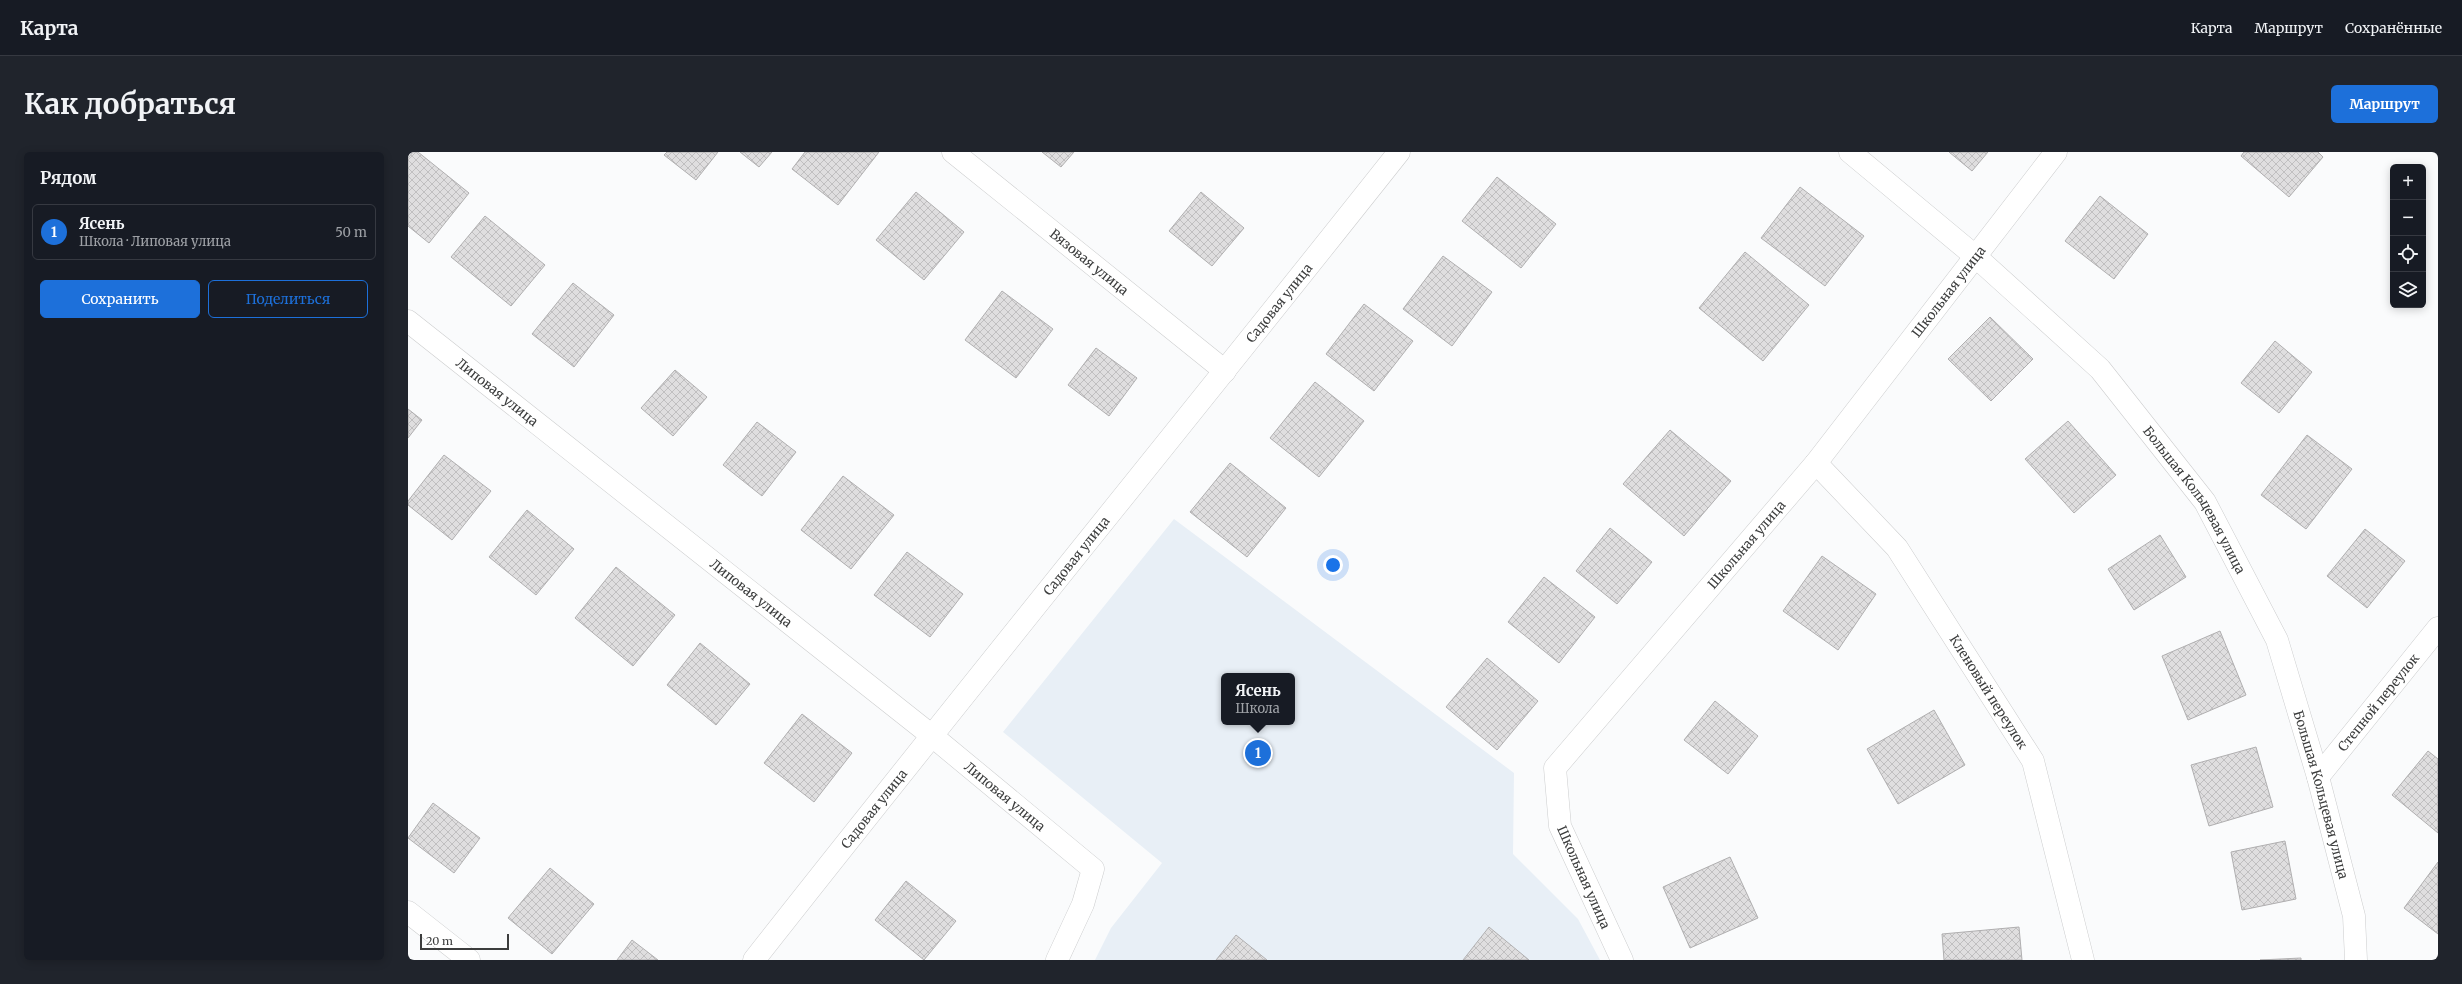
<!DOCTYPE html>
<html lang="ru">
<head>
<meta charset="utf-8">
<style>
	:root { --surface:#171b24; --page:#20242c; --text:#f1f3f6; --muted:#9ea1a6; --line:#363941; --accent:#1d70da }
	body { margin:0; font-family:Merriweather,serif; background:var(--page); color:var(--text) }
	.controls { position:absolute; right:12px; top:12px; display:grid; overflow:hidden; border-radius:6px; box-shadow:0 2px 10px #0003 }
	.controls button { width:36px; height:36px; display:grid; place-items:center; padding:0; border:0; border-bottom:1px solid var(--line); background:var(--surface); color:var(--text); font:20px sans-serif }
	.scale { position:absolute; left:12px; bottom:10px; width:89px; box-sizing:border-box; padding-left:4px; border:2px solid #3c3d3d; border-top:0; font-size:11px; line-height:14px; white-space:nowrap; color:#3c3d3d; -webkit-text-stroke:3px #fff; paint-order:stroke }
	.you { position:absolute; left:925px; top:413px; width:14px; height:14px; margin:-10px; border:3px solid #fff; border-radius:50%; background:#1a73e8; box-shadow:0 0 0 6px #1a73e833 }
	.badge { display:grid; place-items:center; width:26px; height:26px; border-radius:50%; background:var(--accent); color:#fff; font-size:13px; font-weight:700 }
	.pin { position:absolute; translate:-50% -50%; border:2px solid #fff; box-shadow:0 1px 4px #0006 }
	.popup { position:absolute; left:813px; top:521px; width:74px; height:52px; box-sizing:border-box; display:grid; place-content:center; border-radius:6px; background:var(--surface); filter:drop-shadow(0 1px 3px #0005); font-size:13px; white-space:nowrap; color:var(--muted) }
	.popup b { font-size:15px; color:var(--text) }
	.popup::after { content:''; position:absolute; left:50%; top:100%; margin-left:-8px; border:8px solid transparent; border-top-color:var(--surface) }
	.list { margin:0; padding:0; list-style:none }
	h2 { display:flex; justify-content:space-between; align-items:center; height:52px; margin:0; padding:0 16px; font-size:17px }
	h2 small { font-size:13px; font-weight:400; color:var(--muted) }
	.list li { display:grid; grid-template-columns:26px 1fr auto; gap:12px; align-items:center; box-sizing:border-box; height:56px; margin:0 8px 8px; padding:0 8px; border:1px solid var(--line); border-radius:6px }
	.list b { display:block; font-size:15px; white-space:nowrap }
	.list p { margin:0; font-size:13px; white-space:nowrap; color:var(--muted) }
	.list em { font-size:13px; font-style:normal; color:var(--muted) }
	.actions { display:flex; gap:8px; padding:12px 16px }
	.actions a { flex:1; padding:9px 0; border:1px solid var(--accent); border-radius:6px; text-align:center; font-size:14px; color:var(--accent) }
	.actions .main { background:var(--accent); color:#fff }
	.icon { flex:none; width:22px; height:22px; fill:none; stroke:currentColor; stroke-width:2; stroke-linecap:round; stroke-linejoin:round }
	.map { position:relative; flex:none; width:2030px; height:808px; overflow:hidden; border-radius:6px }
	header { display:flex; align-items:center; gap:24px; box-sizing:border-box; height:56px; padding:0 20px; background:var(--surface); border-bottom:1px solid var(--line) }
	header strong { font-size:19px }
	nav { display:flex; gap:22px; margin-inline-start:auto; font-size:14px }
	.intro { display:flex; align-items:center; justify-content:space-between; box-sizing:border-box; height:96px; padding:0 24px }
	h1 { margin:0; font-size:28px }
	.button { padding:10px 18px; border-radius:6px; background:var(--accent); color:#fff; font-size:14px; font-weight:700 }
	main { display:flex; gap:24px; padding:0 24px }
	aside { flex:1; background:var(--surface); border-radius:6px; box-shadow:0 2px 10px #0003 }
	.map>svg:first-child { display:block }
</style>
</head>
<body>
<header>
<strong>Карта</strong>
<nav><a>Карта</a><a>Маршрут</a><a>Сохранённые</a></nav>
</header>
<div class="intro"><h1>Как добраться</h1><a class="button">Маршрут</a></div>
<main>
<aside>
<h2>Рядом<small></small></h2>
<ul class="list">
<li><span class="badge">1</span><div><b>Ясень</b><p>Школа · Липовая улица</p></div><em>50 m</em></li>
</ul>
<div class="actions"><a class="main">Сохранить</a><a>Поделиться</a></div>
</aside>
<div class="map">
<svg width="2030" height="808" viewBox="0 0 2030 808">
	<defs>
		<pattern id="building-cross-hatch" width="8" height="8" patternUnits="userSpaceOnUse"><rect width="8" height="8" fill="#dfdedf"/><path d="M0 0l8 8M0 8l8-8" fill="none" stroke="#c0bfc0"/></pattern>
	</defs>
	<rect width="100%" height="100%" fill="#fafbfc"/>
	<!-- built -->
	<path fill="#e8eff6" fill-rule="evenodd" d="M766 367 1106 621 1105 702 1170 767 1192 808H687L703 776 754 711 595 580ZM816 524H884V570H816Z"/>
	<!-- building -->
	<path fill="url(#building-cross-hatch)" stroke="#b0afb0" d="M5 0H10L61 41 21 91 0 74V6Z
		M259 0H310L288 28 256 3Z
		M332 0H364L351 15Z
		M397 0H471L430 53 384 17Z
		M634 0H666L653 15Z
		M1541 0H1580L1564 19Z
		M1836 0H1910L1915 5 1881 45 1833 4Z
		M1089 25 1148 72 1113 116 1054 69Z
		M1392 35 1456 84 1417 134 1353 86Z
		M508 40 556 80 516 128 468 88Z
		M793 40 836 76 804 114 761 79Z
		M1692 44 1740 82 1706 127 1657 89Z
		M77 64 137 113 103 154 43 105Z
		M1337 100 1401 153 1355 209 1291 156Z
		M1035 104 1084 140 1044 194 995 157Z
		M165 131 206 163 166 215 124 182Z
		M594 139 645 177 608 226 557 188Z
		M956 152 1005 189 966 239 918 202Z
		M1582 165 1625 207 1583 249 1540 207Z
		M1867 189 1904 220 1871 261 1833 231Z
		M688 196 729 226 701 264 660 233Z
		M267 218 299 245 265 284 233 256Z
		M907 230 956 269 911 325 862 286Z
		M0 257 14 268 0 286Z
		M1660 269 1708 323 1666 361 1617 307Z
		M349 270 388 300 354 344 315 313Z
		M1262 278 1323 329 1276 384 1215 332Z
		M1899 283 1944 317 1898 377 1853 343Z
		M36 303 83 339 44 388 0 353V349Z
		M822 311 878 356 839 405 782 360Z
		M435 324 486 363 443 417 393 378Z
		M119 358 166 397 128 443 81 405Z
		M1202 376 1244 410 1209 452 1168 419Z
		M1957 377 1997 409 1959 456 1919 424Z
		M1752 383 1778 425 1726 458 1700 417Z
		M499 400 555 442 522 485 466 443Z
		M1414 404 1468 442 1430 498 1375 459Z
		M208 415 267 463 225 514 167 466Z
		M1136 425 1187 465 1151 511 1100 470Z
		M1812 479 1838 543 1780 568 1754 504Z
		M292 491 342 532 308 573 259 533Z
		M1079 506 1130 549 1089 598 1038 555Z
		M1307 549 1350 584 1320 622 1276 588Z
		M1526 558 1557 613 1490 652 1459 597Z
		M394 562 444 601 406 650 356 611Z
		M1848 595 1865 655 1801 674 1783 613Z
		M2020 599 2030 607V681L1984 643Z
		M25 651 72 686 46 721 0 686Z
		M1877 689 1888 747 1834 758 1823 700Z
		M1322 705 1350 766 1282 796 1255 735Z
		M2030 710V782L1996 756Z
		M142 716 186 752 144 802 100 766Z
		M498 729 548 769 516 808 467 768Z
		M1081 775 1121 808H1055Z
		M1611 775 1614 808H1536L1534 782Z
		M828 783 859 808H808Z
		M224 788 250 808H209Z
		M1893 806V808H1852Z"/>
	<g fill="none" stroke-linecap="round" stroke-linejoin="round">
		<!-- street casing -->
		<g stroke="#cccdce" stroke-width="23">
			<g id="street">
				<path id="s1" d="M545 0 817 219"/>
				<path id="s2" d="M1442 0 1567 104 1692 217 1797 350 1869 488 1910 625 1946 764 1948 808"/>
				<path id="s3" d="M0 169 523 583 685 717 675 752 649 808"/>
				<path id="s4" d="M1408 311 1489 396 1625 609 1675 808"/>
				<path id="s5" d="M1910 625 2030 476"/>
				<path d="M0 760 61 808"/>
				<path id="s6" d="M346 808C559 537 777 270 991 0"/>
				<path id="s7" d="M1214 808 1152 674 1147 616 1408 311 1648 0"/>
			</g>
		</g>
		<!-- street -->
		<use href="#street" stroke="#fff" stroke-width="22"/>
	</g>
	<g text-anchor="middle" stroke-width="3.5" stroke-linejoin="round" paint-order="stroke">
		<!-- street labels -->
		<g font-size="13" fill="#3c3d3d" stroke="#fff">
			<text dy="5" stroke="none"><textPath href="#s1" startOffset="175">Вязовая улица</textPath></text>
			<text dy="5" stroke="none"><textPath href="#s7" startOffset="824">Школьная улица</textPath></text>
			<text dy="5" stroke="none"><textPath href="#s6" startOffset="841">Садовая улица</textPath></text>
			<text dy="5" stroke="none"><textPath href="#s3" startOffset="114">Липовая улица</textPath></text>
			<text dy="5" stroke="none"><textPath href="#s2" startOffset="493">Большая Кольцевая улица</textPath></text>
			<text dy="5" stroke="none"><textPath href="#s7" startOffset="500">Школьная улица</textPath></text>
			<text dy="5" stroke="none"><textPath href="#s6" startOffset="517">Садовая улица</textPath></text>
			<text dy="5" stroke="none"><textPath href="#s3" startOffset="438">Липовая улица</textPath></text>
			<text dy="5" stroke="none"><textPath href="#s4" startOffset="288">Кленовый переулок</textPath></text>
			<text dy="5" stroke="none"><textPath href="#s5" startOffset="96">Степной переулок</textPath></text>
			<text dy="5" stroke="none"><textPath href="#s2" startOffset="817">Большая Кольцевая улица</textPath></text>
			<text dy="5" stroke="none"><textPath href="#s3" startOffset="763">Липовая улица</textPath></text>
			<text dy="5" stroke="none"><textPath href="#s6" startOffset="193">Садовая улица</textPath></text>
			<text transform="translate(1176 725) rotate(66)" y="5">Школьная улица</text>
		</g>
	</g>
</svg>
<div class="controls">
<button>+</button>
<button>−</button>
<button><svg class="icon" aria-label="locate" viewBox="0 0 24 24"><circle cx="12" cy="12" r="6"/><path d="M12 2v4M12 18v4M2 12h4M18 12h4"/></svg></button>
<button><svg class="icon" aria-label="layers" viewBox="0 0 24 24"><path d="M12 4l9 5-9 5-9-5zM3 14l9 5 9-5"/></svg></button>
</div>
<div class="scale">20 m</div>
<div class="you"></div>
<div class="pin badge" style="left:850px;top:601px">1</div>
<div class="popup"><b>Ясень</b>Школа</div>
</div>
</main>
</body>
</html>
